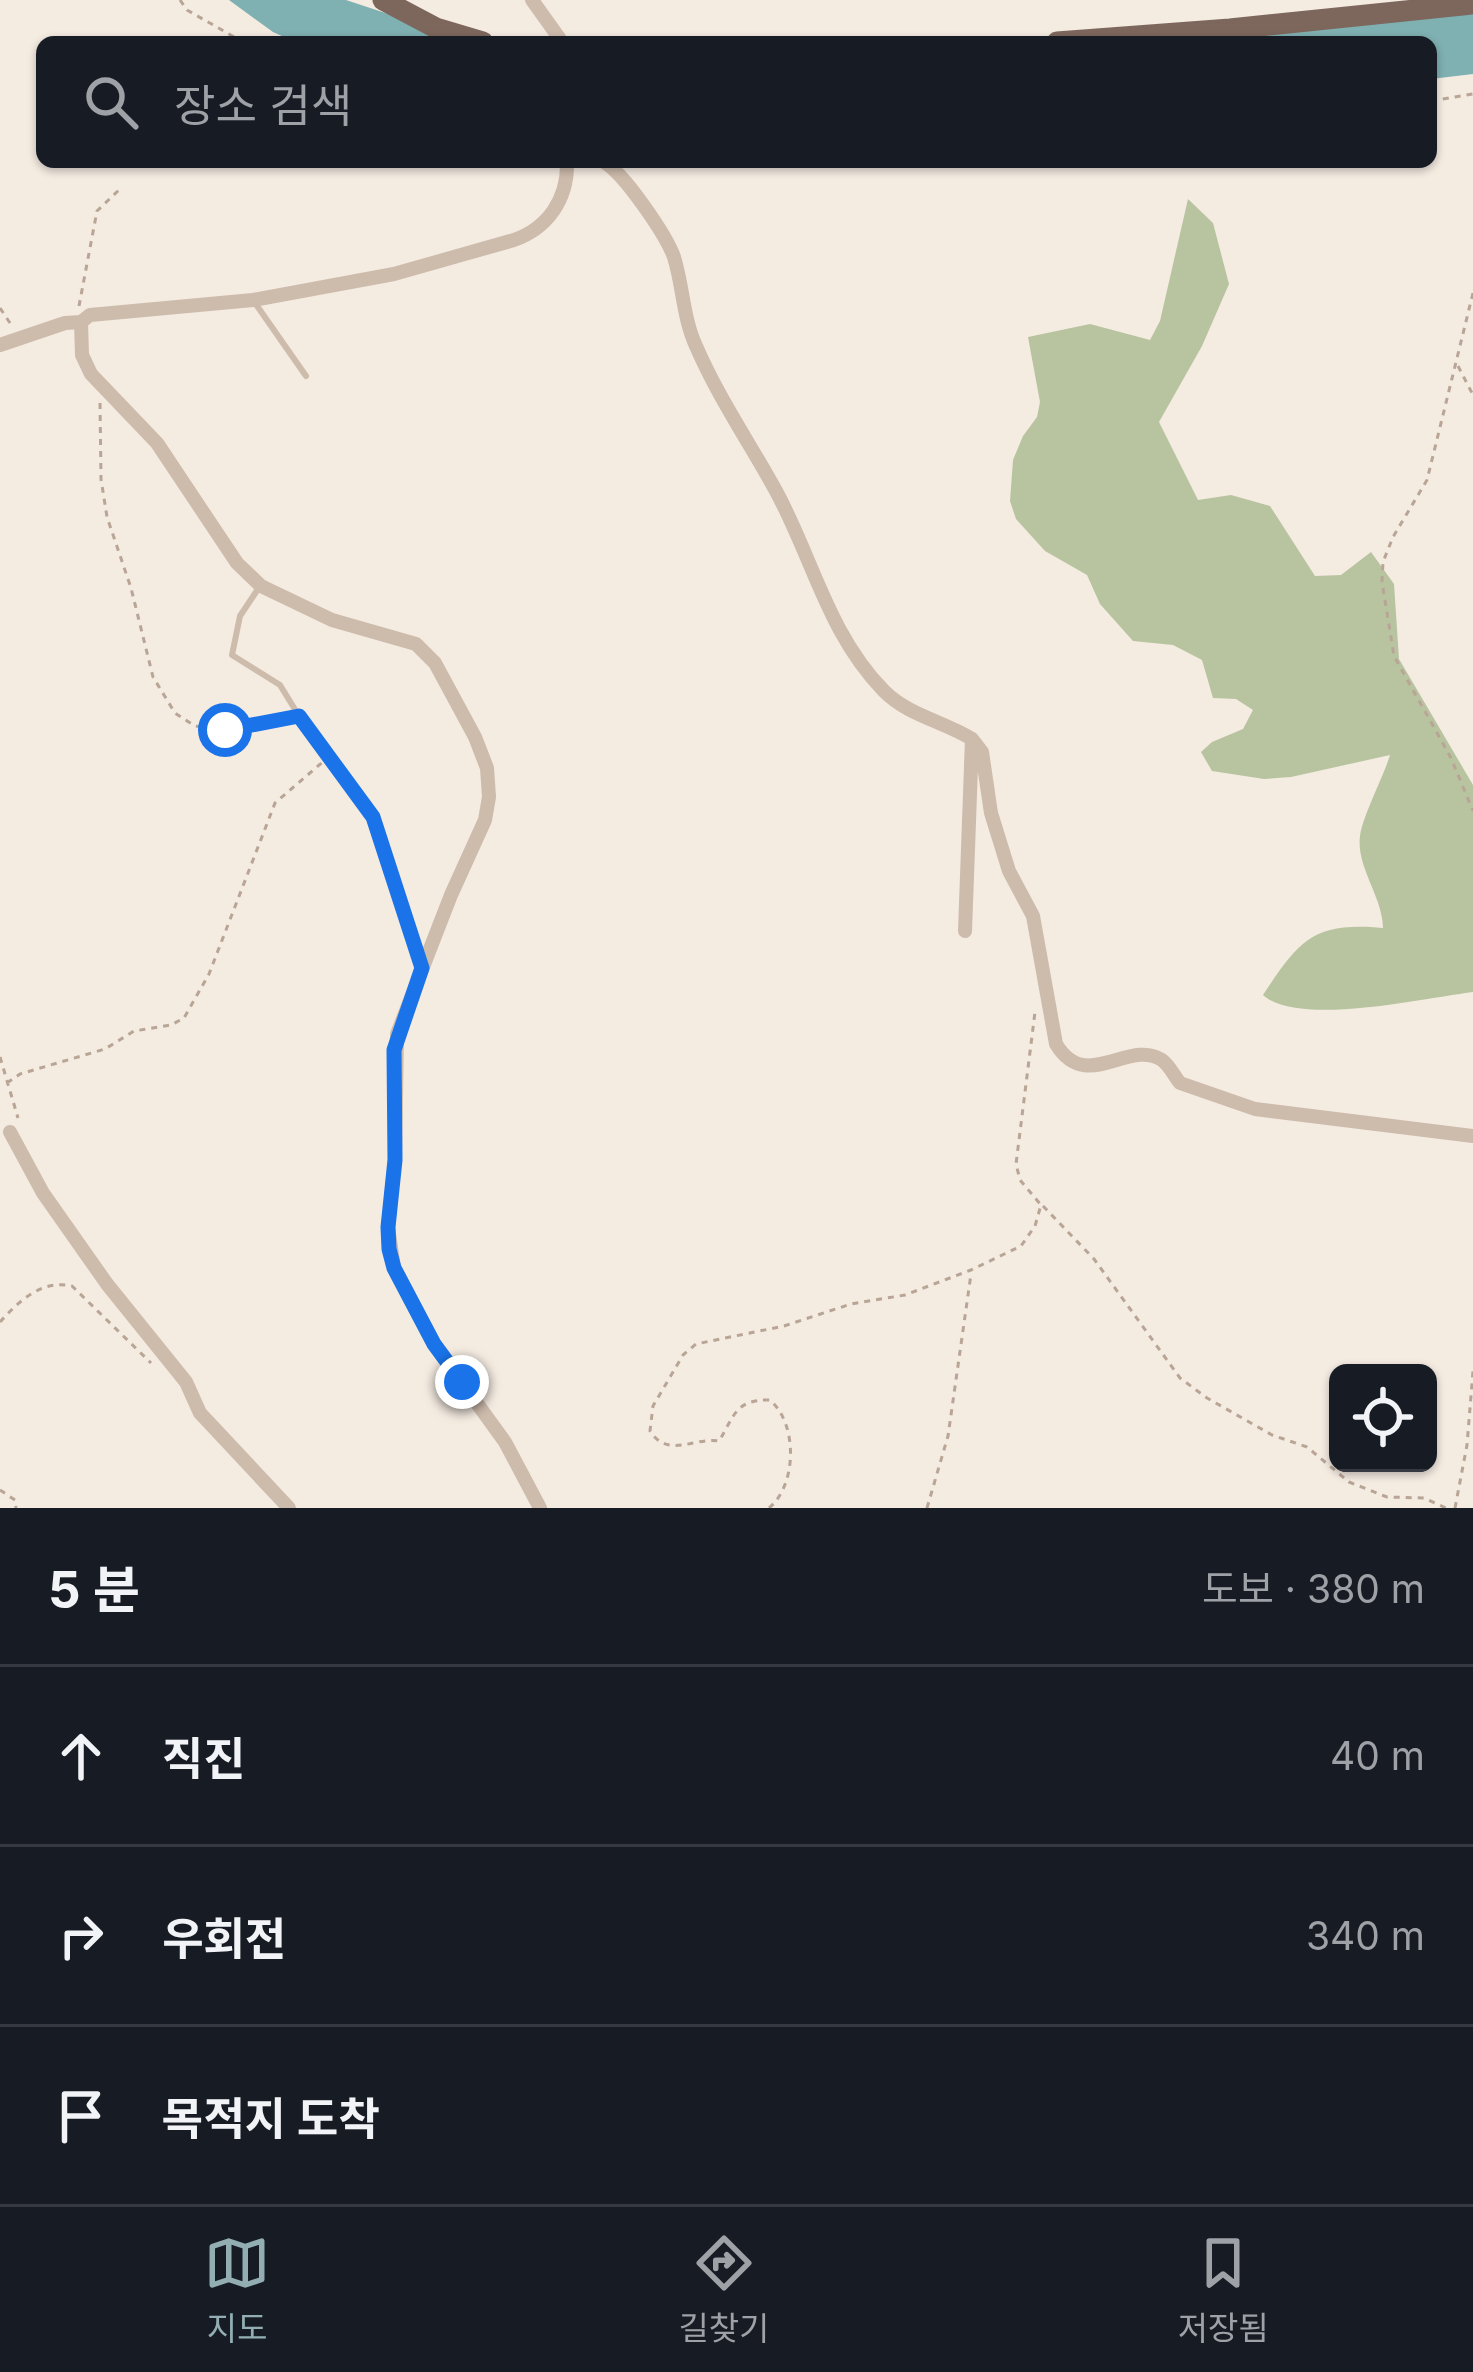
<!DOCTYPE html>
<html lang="ko">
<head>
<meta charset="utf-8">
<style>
	:root { --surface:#171b24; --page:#20242c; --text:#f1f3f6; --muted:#9ea1a6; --line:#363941; --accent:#92aeb2 }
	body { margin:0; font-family:Inter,"Noto Sans KR",sans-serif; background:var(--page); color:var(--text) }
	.controls { position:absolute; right:36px; bottom:36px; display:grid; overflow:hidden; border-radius:18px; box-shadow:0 3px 9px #0004 }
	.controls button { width:108px; height:108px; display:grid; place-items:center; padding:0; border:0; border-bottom:3px solid var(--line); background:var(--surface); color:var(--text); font:60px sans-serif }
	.stop { position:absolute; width:36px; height:36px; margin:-27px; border:9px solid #1a73e8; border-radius:50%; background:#fff }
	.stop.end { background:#1a73e8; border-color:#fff; box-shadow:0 3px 12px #0008 }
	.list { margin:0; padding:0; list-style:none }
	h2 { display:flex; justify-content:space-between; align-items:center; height:156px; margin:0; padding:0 48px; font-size:51px }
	h2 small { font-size:39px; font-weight:400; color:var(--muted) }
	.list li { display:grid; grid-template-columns:78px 1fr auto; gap:36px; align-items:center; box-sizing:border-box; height:180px; padding:0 48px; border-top:3px solid var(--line) }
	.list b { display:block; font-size:45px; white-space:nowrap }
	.list em { font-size:39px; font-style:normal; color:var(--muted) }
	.icon { flex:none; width:66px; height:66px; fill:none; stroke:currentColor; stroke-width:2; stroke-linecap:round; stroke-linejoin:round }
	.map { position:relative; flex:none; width:1473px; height:1508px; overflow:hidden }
	.search { position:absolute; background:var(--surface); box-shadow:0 3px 9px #0004; left:36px; right:36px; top:36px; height:132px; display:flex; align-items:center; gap:30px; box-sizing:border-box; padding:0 42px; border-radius:18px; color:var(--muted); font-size:45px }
	.sheet { height:696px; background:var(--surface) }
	nav { display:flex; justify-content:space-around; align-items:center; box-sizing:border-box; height:168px; border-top:3px solid var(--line); background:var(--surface); font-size:33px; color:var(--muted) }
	nav a { display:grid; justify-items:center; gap:6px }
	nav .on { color:var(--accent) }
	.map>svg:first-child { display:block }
</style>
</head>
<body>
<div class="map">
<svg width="1473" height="1508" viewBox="0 0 1473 1508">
	<rect width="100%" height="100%" fill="#f4ebe1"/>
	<!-- green -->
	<path fill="#b8c4a0" d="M1188 199 1213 223 1229 284 1202 346 1159 422 1198 500 1231 495 1270 506 1315 576 1341 575 1371 552 1394 584 1399 659 1473 785V992C1425 998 1298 1027 1263 995 1300 939 1314 922 1383 928 1383 897 1356 867 1360 836 1363 815 1383 778 1390 755L1291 777 1264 779 1212 771 1201 752 1212 742 1243 729 1253 710 1236 699 1213 698 1202 660 1173 645 1133 641 1100 604 1087 575 1045 551 1016 519 1010 501 1013 460 1023 436 1037 417 1040 402 1028 337 1090 324 1150 340 1160 321Z"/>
	<!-- water -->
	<path fill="#7fb0b2" d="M229 0H346L473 42H295L273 32Z
		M1473 14V74L1431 79V42H1107Z"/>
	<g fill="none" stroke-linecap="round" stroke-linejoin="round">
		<!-- path -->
		<path stroke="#b9a596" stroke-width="3" stroke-dasharray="6 6" stroke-linecap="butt" d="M180 0 187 10 243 42
			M1431 101 1473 94
			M1473 293 1427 480 1393 537 1383 562 1382 582 1394 656 1451 758 1473 811
			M79 306 97 211 121 188
			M0 308 12 326
			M1458 366 1473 395
			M100 403 101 479 107 517 131 588 153 677 175 713 195 726 225 730 287 718
			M304 724 373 817 416 949
			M0 1057 18 1118
			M7 1083 20 1074 105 1049 134 1031 171 1025 184 1018 209 974 275 803 325 760
			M1043 1206 1094 1259 1180 1378 1207 1398 1272 1435 1307 1447 1349 1482 1387 1497 1424 1498 1446 1508
			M0 1322C19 1301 42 1279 72 1286L151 1363
			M0 1490 15 1500 16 1508
			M769 1508C797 1485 798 1424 770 1400 735 1399 734 1417 719 1441 694 1437 668 1459 650 1431L653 1406 683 1355 696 1344 784 1326 851 1304 905 1295 971 1270 1021 1246 1035 1226 1041 1205 1020 1180 1016 1164 1035 1012
			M927 1508 948 1436 971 1274
			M1455 1508 1467 1445 1473 1371"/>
		<!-- service -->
		<path stroke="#cdbbac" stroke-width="6" d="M255 303 306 376
			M258 589 240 616 232 655 280 685 299 716"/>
		<!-- minor -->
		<path stroke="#cdbbac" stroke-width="14" d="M532 0 562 42
			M604 162C624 173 666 235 674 257 683 286 683 318 696 346 718 397 749 442 776 491 813 559 828 634 884 691 909 716 943 721 972 739L965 931
			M0 345 65 323 81 322
			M972 739 982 752 991 813 1009 871 1033 916 1056 1044C1086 1094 1129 1038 1162 1060 1170 1066 1174 1076 1180 1083L1255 1109 1473 1136
			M10 1132 43 1193 107 1284 186 1382 200 1413 289 1508
			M540 1508 505 1442 434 1344 394 1268 388 1227 395 1160 397 1034 451 895 485 820 489 797 487 768 475 737 435 663 416 644 332 620 261 586 237 563 157 443 91 374 82 355 81 322 90 315 253 300 394 274 514 240C548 228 568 199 567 162"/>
		<!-- primary -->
		<path stroke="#7d675c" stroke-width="21" d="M383 0 436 28 483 42
			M1057 42 1230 29 1473 4"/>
	</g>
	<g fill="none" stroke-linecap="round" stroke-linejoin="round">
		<!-- route -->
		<path stroke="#1a73e8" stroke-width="15" d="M225 730 299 716 373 817 422 968 394 1050 395 1160 388 1227 389 1249 394 1268 434 1344 462 1382"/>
	</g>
</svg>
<div class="controls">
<button><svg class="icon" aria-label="locate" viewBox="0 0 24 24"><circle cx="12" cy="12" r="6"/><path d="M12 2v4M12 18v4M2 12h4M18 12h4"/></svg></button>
</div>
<div class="stop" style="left:225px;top:730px"></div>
<div class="stop end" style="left:462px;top:1382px"></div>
<div class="search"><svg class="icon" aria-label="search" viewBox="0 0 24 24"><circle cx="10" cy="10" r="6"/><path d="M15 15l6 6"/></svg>장소 검색</div>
</div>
<section class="sheet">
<h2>5 분<small>도보 · 380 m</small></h2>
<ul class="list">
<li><svg class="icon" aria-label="ahead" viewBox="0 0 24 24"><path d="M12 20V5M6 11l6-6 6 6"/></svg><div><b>직진</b></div><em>40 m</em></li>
<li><svg class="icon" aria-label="right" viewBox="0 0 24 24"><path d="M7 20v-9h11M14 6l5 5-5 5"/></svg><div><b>우회전</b></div><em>340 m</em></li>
<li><svg class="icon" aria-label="arrive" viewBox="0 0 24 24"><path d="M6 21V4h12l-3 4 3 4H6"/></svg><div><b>목적지 도착</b></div></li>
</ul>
</section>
<nav>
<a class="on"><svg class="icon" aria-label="map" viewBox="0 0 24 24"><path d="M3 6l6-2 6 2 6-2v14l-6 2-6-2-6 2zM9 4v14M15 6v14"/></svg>지도</a>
<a><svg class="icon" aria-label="directions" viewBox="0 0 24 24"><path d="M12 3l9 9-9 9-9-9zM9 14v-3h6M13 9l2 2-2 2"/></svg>길찾기</a>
<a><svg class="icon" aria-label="saved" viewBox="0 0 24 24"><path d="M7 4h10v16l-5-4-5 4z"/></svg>저장됨</a>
</nav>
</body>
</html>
